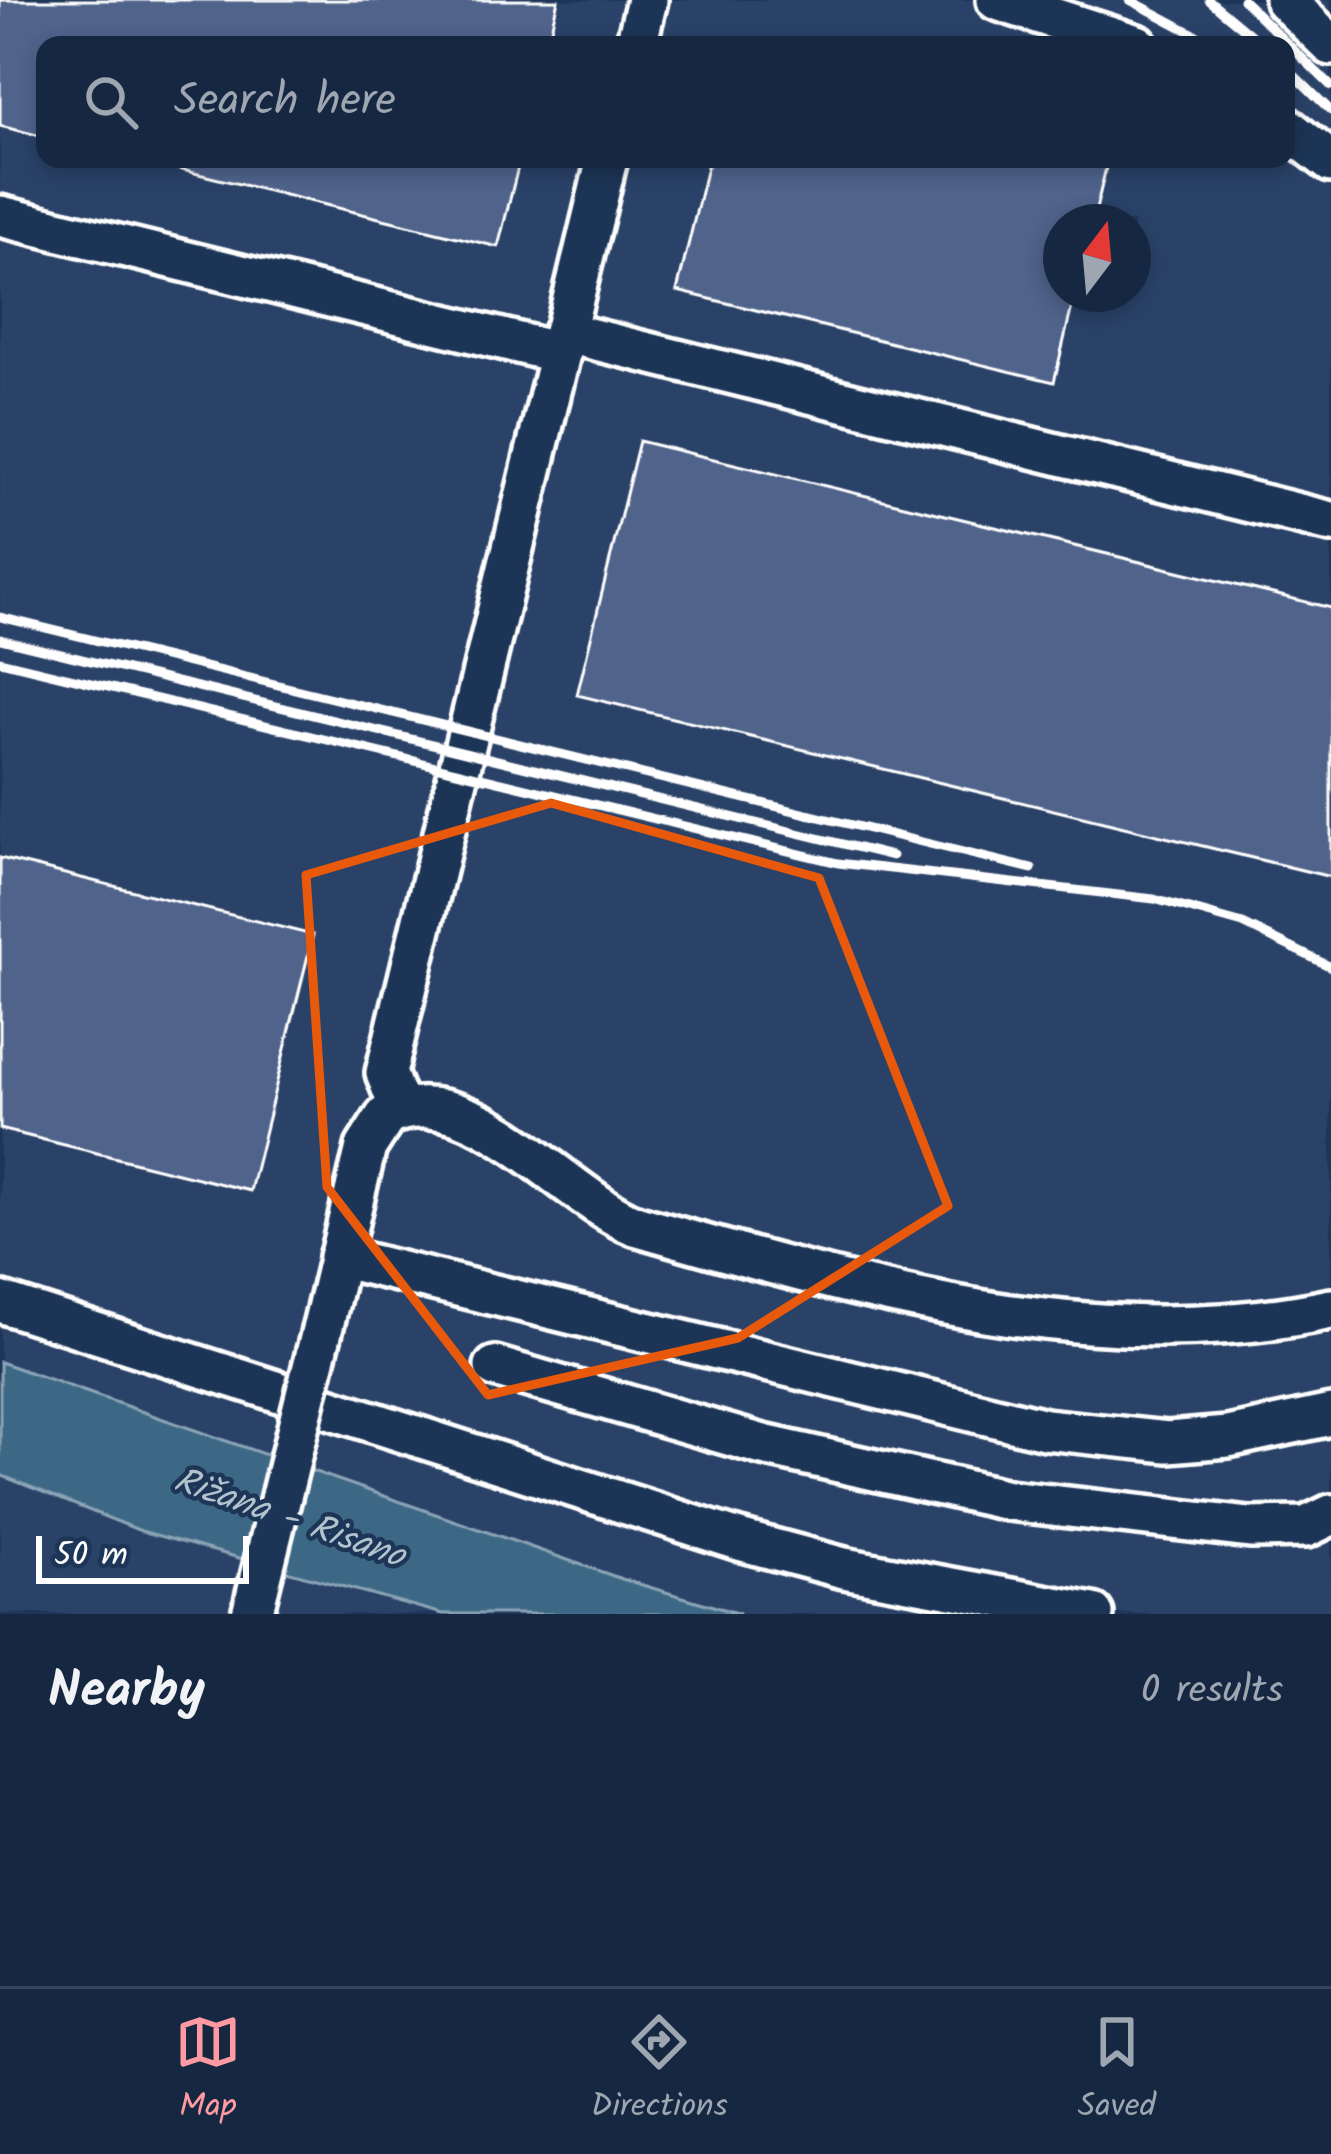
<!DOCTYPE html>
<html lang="en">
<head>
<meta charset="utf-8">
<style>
	:root { --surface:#162841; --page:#1f3048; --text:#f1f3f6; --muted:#9ea6b1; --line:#35445a; --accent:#ff9aa2 }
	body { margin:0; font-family:Kalam,sans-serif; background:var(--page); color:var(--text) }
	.compass { position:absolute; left:1043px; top:204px; width:108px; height:108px; border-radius:50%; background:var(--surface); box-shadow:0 6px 18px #0003; rotate:16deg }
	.scale { position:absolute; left:36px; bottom:30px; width:213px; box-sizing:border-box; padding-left:12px; border:6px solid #fff; border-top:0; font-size:33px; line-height:42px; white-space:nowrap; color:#fff; -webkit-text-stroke:9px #1d3557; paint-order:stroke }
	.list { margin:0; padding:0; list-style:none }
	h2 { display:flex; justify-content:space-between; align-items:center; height:156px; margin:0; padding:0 48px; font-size:51px }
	h2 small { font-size:39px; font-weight:400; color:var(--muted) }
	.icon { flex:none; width:66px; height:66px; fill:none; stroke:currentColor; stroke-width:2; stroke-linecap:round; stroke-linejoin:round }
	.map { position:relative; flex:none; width:1331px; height:1614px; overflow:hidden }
	.search { position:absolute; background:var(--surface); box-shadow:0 6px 18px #0003; left:36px; right:36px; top:36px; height:132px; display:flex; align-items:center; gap:30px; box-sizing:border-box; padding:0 42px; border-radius:24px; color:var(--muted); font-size:45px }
	.sheet { height:372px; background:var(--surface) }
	nav { display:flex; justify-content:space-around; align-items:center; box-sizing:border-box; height:168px; border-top:3px solid var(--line); background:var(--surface); font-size:33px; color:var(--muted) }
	nav a { display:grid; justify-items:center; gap:6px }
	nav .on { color:var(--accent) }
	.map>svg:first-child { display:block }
</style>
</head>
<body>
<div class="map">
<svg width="1331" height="1614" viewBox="0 0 1331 1614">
	<rect width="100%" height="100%" fill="#1d3557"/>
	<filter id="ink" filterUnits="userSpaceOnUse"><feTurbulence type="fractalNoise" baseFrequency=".00833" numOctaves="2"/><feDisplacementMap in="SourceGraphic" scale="24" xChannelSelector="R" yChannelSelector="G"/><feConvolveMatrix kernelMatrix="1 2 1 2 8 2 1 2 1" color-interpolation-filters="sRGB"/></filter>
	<g filter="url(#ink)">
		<!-- built -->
		<path fill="#2c4367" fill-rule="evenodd" d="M0 0H1331V1614H0ZM45 45H1286V159H45ZM1061 222H1133V294H1061Z"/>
		<!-- water -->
		<path fill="#3e6885" stroke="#8ba4b6" stroke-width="3" d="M0 1362 622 1579 740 1614H443L141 1531 0 1475Z"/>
		<!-- building -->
		<path fill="#50648b" stroke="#fff" stroke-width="3" d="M0 0H558L547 45H45V137L0 126Z
			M137 159H520L498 247Z
			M709 159H1108L1093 222H1061V294H1075L1054 382 677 291Z
			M639 441 1331 608V877L577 695Z
			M0 858 313 935 250 1191 0 1129Z"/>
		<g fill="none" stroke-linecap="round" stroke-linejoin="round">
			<!-- minor casing -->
			<g stroke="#fff" stroke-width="48">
				<path id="minor" d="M997 0 1137 45
					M1285 0 1331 45
					M636 45 647 0
					M1286 127 1331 162
					M0 216 559 353
					M564 332 1331 522
					M400 1109 386 1073 607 159
					M339 1257 1045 1429 1168 1442 1228 1437 1331 1415
					M0 1302 739 1540 844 1568 1093 1614
					M317 1351 366 1147 386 1116C471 1075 562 1196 635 1225 860 1290 1097 1359 1331 1309
					M495 1367 763 1445 1008 1500 1250 1528 1306 1527 1331 1515"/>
			</g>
			<!-- minor -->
			<use href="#minor" stroke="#1d3557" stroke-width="39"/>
			<!-- rail -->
			<path stroke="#fff" stroke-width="9" d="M1130 0 1215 45
				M1209 0 1263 45
				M1243 0 1331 86
				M1286 67 1331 111
				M0 617 1032 869
				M0 639 892 856
				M0 661 838 863 1154 899 1243 924 1331 967"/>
			<!-- minor-bridge casing -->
			<g stroke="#fff" stroke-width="48" stroke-linecap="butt">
				<path id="minor-bridge" d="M252 1614 317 1351"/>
			</g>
			<!-- minor-bridge -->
			<use href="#minor-bridge" stroke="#1d3557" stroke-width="39"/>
		</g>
	</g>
	<!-- marked area -->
	<path fill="none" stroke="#e8590c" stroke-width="9" stroke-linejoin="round" d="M551 803 819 878 948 1206 738 1338 488 1395 327 1187 306 875Z"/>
	<g text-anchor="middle" stroke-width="9" stroke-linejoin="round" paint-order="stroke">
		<!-- water labels -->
		<g font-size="36" font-style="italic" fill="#b2c3ce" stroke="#1d3557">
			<text transform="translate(290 1516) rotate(19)" y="13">Rižana - Risano</text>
		</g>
	</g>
</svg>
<svg class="compass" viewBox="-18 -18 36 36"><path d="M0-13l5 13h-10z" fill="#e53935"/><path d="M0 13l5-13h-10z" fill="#9ea6b1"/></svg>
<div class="scale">50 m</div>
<div class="search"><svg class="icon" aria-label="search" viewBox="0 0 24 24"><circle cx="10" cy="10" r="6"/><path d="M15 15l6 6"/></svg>Search here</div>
</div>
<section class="sheet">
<h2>Nearby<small>0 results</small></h2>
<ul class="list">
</ul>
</section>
<nav>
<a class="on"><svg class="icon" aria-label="map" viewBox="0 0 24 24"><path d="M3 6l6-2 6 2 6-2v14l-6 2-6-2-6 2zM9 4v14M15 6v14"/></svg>Map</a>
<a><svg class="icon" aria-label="directions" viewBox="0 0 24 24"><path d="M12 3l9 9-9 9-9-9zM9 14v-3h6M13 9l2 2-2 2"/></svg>Directions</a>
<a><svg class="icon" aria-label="saved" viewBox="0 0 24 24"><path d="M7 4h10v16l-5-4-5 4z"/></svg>Saved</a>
</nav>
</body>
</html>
